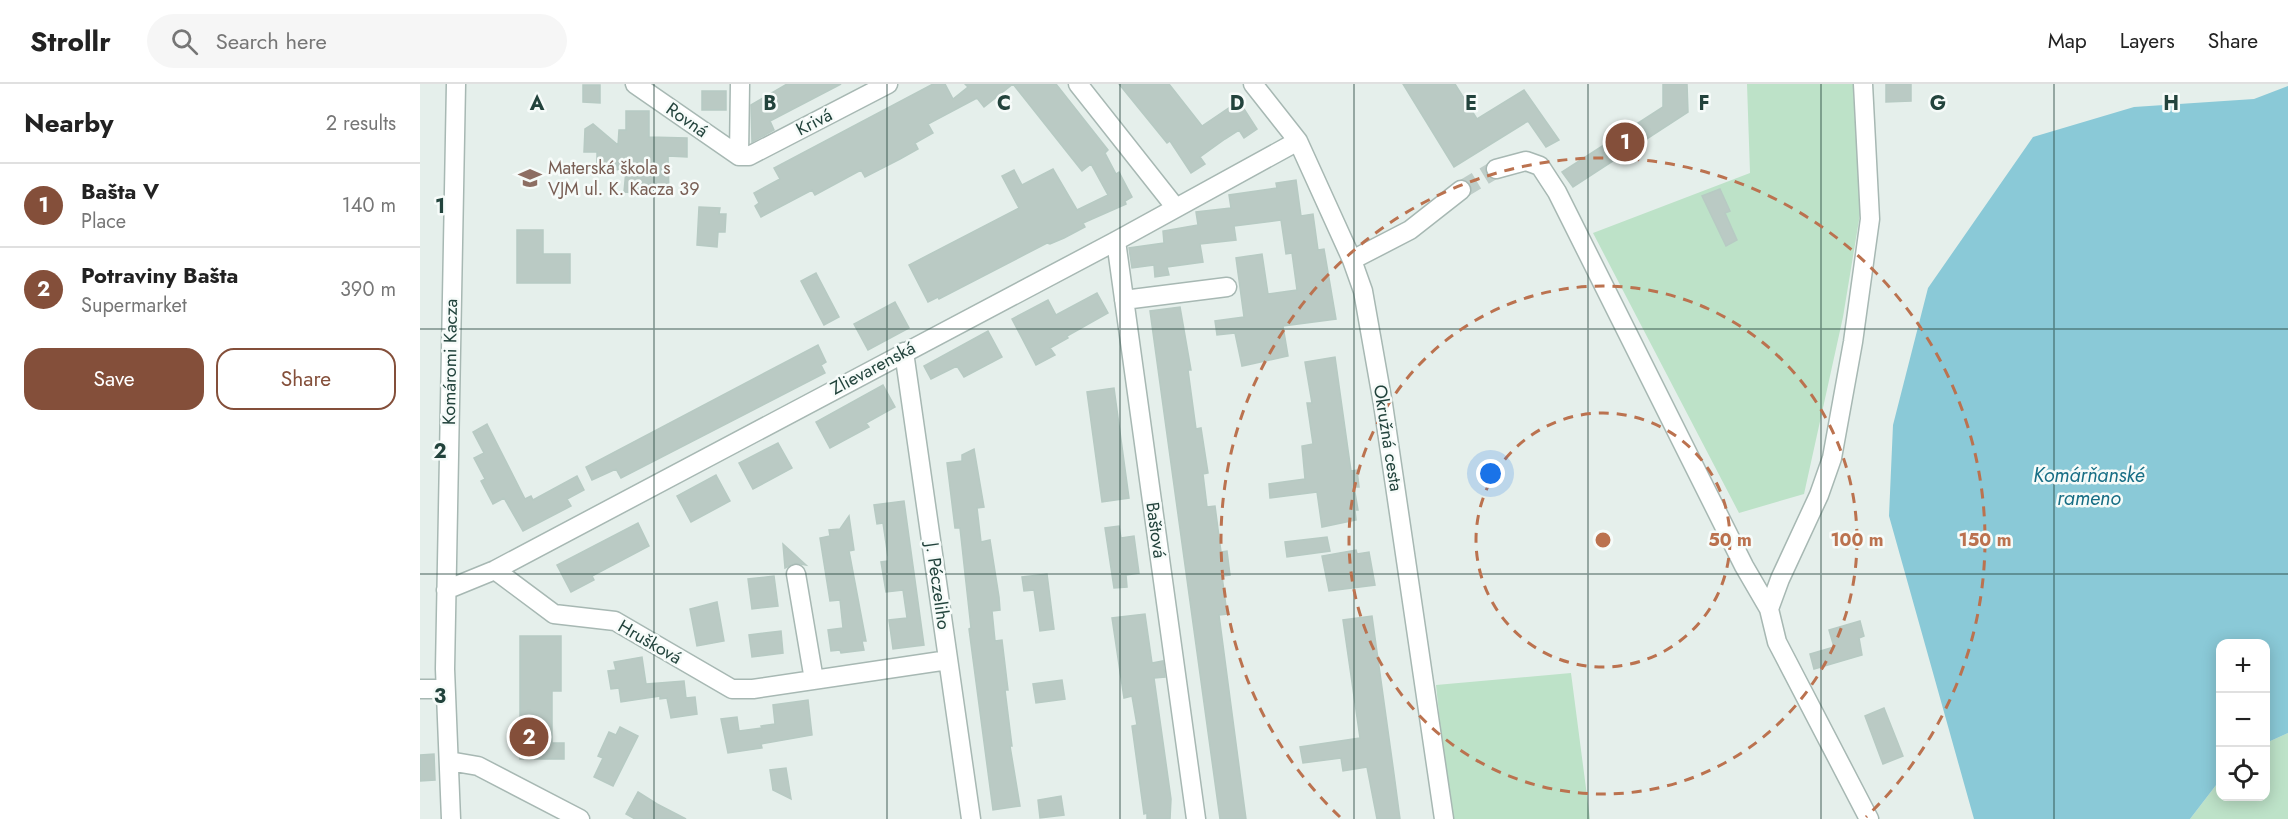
<!DOCTYPE html>
<html lang="en">
<head>
<meta charset="utf-8">
<style>
	:root { --surface:#fff; --page:#f6f6f6; --text:#222; --muted:#767676; --line:#e0e0e0; --accent:#844f3a }
	body { margin:0; font-family:Jost,sans-serif; background:var(--page); color:var(--text) }
	.controls { position:absolute; right:18px; bottom:18px; display:grid; overflow:hidden; border-radius:12px; box-shadow:0 3px 15px #0003 }
	.controls button { width:54px; height:54px; display:grid; place-items:center; padding:0; border:0; border-bottom:2px solid var(--line); background:var(--surface); color:var(--text); font:30px sans-serif }
	.you { position:absolute; left:1071px; top:390px; width:21px; height:21px; margin:-15px; border:4px solid #fff; border-radius:50%; background:#1a73e8; box-shadow:0 0 0 9px #1a73e833 }
	.badge { display:grid; place-items:center; width:39px; height:39px; border-radius:50%; background:var(--accent); color:#fff; font-size:20px; font-weight:700 }
	.pin { position:absolute; translate:-50% -50%; border:3px solid #fff; box-shadow:0 2px 6px #0006 }
	.list { margin:0; padding:0; list-style:none }
	h2 { display:flex; justify-content:space-between; align-items:center; height:78px; margin:0; padding:0 24px; font-size:26px }
	h2 small { font-size:20px; font-weight:400; color:var(--muted) }
	.list li { display:grid; grid-template-columns:39px 1fr auto; gap:18px; align-items:center; box-sizing:border-box; height:84px; padding:0 24px; border-top:2px solid var(--line) }
	.list b { display:block; font-size:22px; white-space:nowrap }
	.list p { margin:0; font-size:20px; white-space:nowrap; color:var(--muted) }
	.list em { font-size:20px; font-style:normal; color:var(--muted) }
	.actions { display:flex; gap:12px; padding:18px 24px }
	.actions a { flex:1; padding:14px 0; border:2px solid var(--accent); border-radius:18px; text-align:center; font-size:21px; color:var(--accent) }
	.actions .main { background:var(--accent); color:#fff }
	.icon { flex:none; width:33px; height:33px; fill:none; stroke:currentColor; stroke-width:2; stroke-linecap:round; stroke-linejoin:round }
	.map { position:relative; flex:none; width:1868px; height:735px; overflow:hidden }
	header { display:flex; align-items:center; gap:36px; box-sizing:border-box; height:84px; padding:0 30px; background:var(--surface); border-bottom:2px solid var(--line) }
	header strong { font-size:28px }
	nav { display:flex; gap:33px; margin-inline-start:auto; font-size:21px }
	.search { width:420px; height:54px; background:var(--page); display:flex; align-items:center; gap:15px; box-sizing:border-box; padding:0 21px; border-radius:33px; color:var(--muted); font-size:22px }
	main { display:flex }
	aside { flex:1; background:var(--surface) }
	.map>svg:first-child { display:block }
</style>
</head>
<body>
<header>
<strong>Strollr</strong>
<div class="search"><svg class="icon" aria-label="search" viewBox="0 0 24 24"><circle cx="10" cy="10" r="6"/><path d="M15 15l6 6"/></svg>Search here</div>
<nav><a>Map</a><a>Layers</a><a>Share</a></nav>
</header>
<main>
<aside>
<h2>Nearby<small>2 results</small></h2>
<ul class="list">
<li><span class="badge">1</span><div><b>Bašta V</b><p>Place</p></div><em>140 m</em></li>
<li><span class="badge">2</span><div><b>Potraviny Bašta</b><p>Supermarket</p></div><em>390 m</em></li>
</ul>
<div class="actions"><a class="main">Save</a><a>Share</a></div>
</aside>
<div class="map">
<svg width="1868" height="735" viewBox="0 0 1868 735">
	<rect width="100%" height="100%" fill="#e5efeb"/>
	<!-- green -->
	<path fill="#bde2c8" d="M1327 0H1433L1440 130 1423 233 1384 410 1319 429 1173 149 1330 89Z
		M1151 589 1170 735H1030L1016 601Z
		M1868 649V735H1770L1800 696V712H1846V659Z"/>
	<!-- water -->
	<path fill="#8ac9d7" d="M1868 2V649L1846 659V560H1800V696L1770 735H1554L1469 432 1473 341 1508 204 1613 53 1714 23 1834 15Z"/>
	<!-- building -->
	<path fill="#bacac4" stroke="#b7cac3" stroke-width="1.5" d="M367 0H421L350 37 354 46 332 58 331 21Z
		M513 0H525L533 15 548 3 545 0H636L688 66 685 69 696 90 699 88 712 113 705 117 706 120 663 139 665 143 644 154 630 160 627 159 519 215 518 213 508 218 489 181 599 124 582 92 594 86 602 101 633 85 657 126 688 111 671 80 662 87 593 0 564 23 557 14 508 40 513 49 495 59 498 65 480 75 445 93 441 86 395 111 392 106 341 133 335 122 339 119 334 109 360 95 354 84Z
		M699 0H749L782 42 819 17 837 45 824 54 819 46 805 55 780 73 785 80 771 89 750 57 747 59Z
		M983 0H1035L1057 35 1104 6 1139 56 1126 63 1108 37 1034 83Z
		M1243 0H1267L1268 28 1153 103 1142 88 1243 23Z
		M1466 0H1491V17L1466 18Z
		M163 1H180V19L163 18Z
		M282 7H306V26H282Z
		M206 27H229V53L267 54V73L248 72 249 111 204 108 206 86 177 85V68H164L165 45 173 40 198 61 199 46H206Z
		M876 96 881 132 893 130 898 166 904 165 916 235 863 242 868 272 822 282 815 249 797 251 795 237 824 233 816 174 842 170 848 210 877 206 872 169 866 170 861 136 814 142 816 156 780 160 783 178 747 183 749 191 735 193 734 181 712 184 709 164 744 159 743 147 778 141 776 128 811 124 809 111 857 104 856 99Z
		M1300 105 1310 127 1305 129 1317 156 1306 162 1282 112Z
		M279 123 300 124 299 130H306L305 148H298L297 163 277 161Z
		M97 146H123V170H150V199H97Z
		M396 189 419 233 404 241 381 197Z
		M677 209 688 229 647 252 648 254 630 264 635 271 616 281 592 235 628 216 636 231Z
		M475 218 489 244 448 266 434 240Z
		M760 223 771 286H768L776 345 781 344 788 389 783 390 787 423 795 422 801 468 807 467 810 491 802 492 807 530 799 531 826 735H800L730 227Z
		M568 247 582 273 544 293 537 282 511 295 504 282Z
		M398 261 406 278 401 281 405 289 201 394 196 385 172 396 166 383Z
		M915 273 931 387 937 386 939 403H934L938 426H935L936 436 902 443 897 408 850 414 849 400 885 395 882 362 893 360 887 319H892L885 278Z
		M463 301 475 323 446 339 449 343 410 364 396 338Z
		M694 304 709 414 682 418 667 308Z
		M67 340 105 415 111 412 113 416 157 392 164 406 147 415 151 422 103 447 84 414 73 420 61 397 65 395 54 374 64 369 53 348Z
		M358 359 372 384 333 405 319 379Z
		M554 365 564 423 557 424 561 458 570 456 579 513 580 526 572 527 575 557 582 556 588 606H585L592 662H590L600 722 573 726 549 545 551 544 540 444H535L527 379 542 377V371Z
		M296 391 310 417 271 438 257 412Z
		M484 417 504 561 473 565 469 536 487 534 483 506 466 508 461 478 468 477V473L463 439 457 440 454 421Z
		M429 432 434 466 429 467 446 557H442L444 566 421 569 420 566 411 567 408 546 423 544 420 516 410 517 400 454 410 452 409 446 420 445Z
		M218 439 229 462 172 492 174 496 151 508 137 481Z
		M699 442 701 454 714 452 719 489 706 491 707 503 694 504 685 444Z
		M907 453 910 467 867 473 865 458Z
		M363 460 386 481 375 479 365 484Z
		M936 466 937 470 949 468 955 501 909 507 902 472Z
		M627 490 634 545 620 547 614 506 604 507 602 493Z
		M354 492 358 522 332 525 328 495Z
		M297 518 304 557 277 562 270 525Z
		M725 530 732 579 743 577 745 593 734 594 751 715 750 735H727V729L724 730 712 642 717 641 712 612 704 614 692 534Z
		M952 532 974 690 980 735H957L947 683 923 687 921 674 883 679 880 663 940 654 923 536Z
		M1440 537 1444 552 1439 554 1442 571 1394 585 1390 570 1414 563 1409 546Z
		M361 547 363 569 332 573 329 551Z
		M100 552H141V607H132V659H144V675H100Z
		M222 573 226 600 264 597 266 614 275 613 277 630 251 634 247 614 240 615V612L201 618 199 604 191 605 188 587 196 586 194 578Z
		M642 596 645 615 616 619 613 600Z
		M388 616 392 651 341 660 342 664 308 669 301 635 317 633 319 647 342 644 341 642 355 640 353 621Z
		M1464 624 1483 672 1463 680 1445 632Z
		M200 643 218 652 193 702 174 693 183 674 178 672 189 648 196 651Z
		M14 670 15 696 0 697V671Z
		M366 684 371 715 353 706 350 686Z
		M218 708 237 720 266 735H215L206 730Z
		M641 712 644 731 620 734 618 716Z"/>
	<g fill="none" stroke-linecap="round" stroke-linejoin="round">
		<!-- street-tunnel -->
		<path stroke="#becdc8" stroke-width="18" stroke-dasharray="18 9" stroke-linecap="butt" d="M1041 106 1076 85"/>
		<!-- street casing -->
		<g stroke="#a7b8b3" stroke-width="21">
			<path id="street" d="M215 0 319 72
				M658 0 756 124
				M833 0 878 57 932 176 943 207 963 320 1024 735
				M319 72H329L468 0
				M319 72 320 0
				M1076 85 1106 77 1120 82 1137 108 1324 482 1349 525 1357 558 1449 735
				M696 157 776 735
				M932 176 990 146 1041 106
				M704 216 807 203
				M484 268 551 735
				M75 486 134 530 195 537 312 605H333L528 576
				M376 490 394 596
				M26 506 75 486 696 157 878 57
				M1349 525 1360 495 1399 411 1412 374 1433 258 1450 135 1443 0
				M0 605H25
				M29 677 58 682 160 735
				M31 735 25 585 36 0"/>
		</g>
		<!-- street -->
		<use href="#street" stroke="#fff" stroke-width="18"/>
	</g>
	<!-- grid -->
	<path fill="none" stroke="#22433c" stroke-width="1.5" stroke-opacity="0.55" d="M234 0V735M467 0V735M700 0V735M934 0V735M1168 0V735M1401 0V735M1634 0V735M0 245H1868M0 490H1868"/>
	<!-- distance rings -->
	<g fill="none" stroke="#bb724f" stroke-width="3" stroke-dasharray="10 8">
		<circle cx="1183" cy="456" r="127"/>
		<circle cx="1183" cy="456" r="254"/>
		<path d="M920 733A382 382 0 1 1 1446 733"/>
	</g>
	<!-- icons -->
	<defs>
		<g id="school-bare" transform="scale(1.8)"><path d="M0-5L7-2L0 1L-7-2ZM-4 1L0 2.5L4 1V4Q0 6-4 4Z" fill="#8d6e63" stroke="#f6fbf9" stroke-width="2.5" paint-order="stroke"/></g>
	</defs>
	<g fill-rule="evenodd">
		<use href="#school-bare" x="110" y="94"/>
	</g>
	<g text-anchor="middle" stroke-width="5" stroke-linejoin="round" paint-order="stroke">
		<!-- street labels -->
		<g font-size="18" fill="#22433c" stroke="#f6fbf9">
			<text transform="translate(267 36) rotate(35)" y="6">Rovná</text>
			<text transform="translate(394 38) rotate(-27)" y="6">Krivá</text>
			<text transform="translate(30 278) rotate(-89)" y="6">Komáromi Kacza</text>
			<text transform="translate(453 284) rotate(-28)" y="6">Zlievarenská</text>
			<text transform="translate(968 354) rotate(81)" y="6">Okružná cesta</text>
			<text transform="translate(736 446) rotate(82)" y="6">Baštová</text>
			<text transform="translate(518 502) rotate(82)" y="6">J. Péczeliho</text>
			<text transform="translate(230 558) rotate(30)" y="6">Hrušková</text>
		</g>
		<!-- education labels -->
		<g font-size="18" fill="#785e54" stroke="#f6fbf9" text-anchor="start">
			<text x="128" y="90">Materská škola s<tspan x="128" dy="21">VJM ul. K. Kacza 39</tspan></text>
		</g>
		<!-- water labels -->
		<g font-size="20" font-style="italic" fill="#176e85" stroke="#f6fbf9">
			<text x="1669" y="398">Komárňanské<tspan x="1669" dy="23">rameno</tspan></text>
		</g>
	</g>
	<g font-size="20" text-anchor="middle" font-weight="bold" fill="#22433c" stroke="#f6fbf9" stroke-width="5" stroke-linejoin="round" paint-order="stroke">
		<text x="117" y="26">A</text>
		<text x="350" y="26">B</text>
		<text x="584" y="26">C</text>
		<text x="817" y="26">D</text>
		<text x="1051" y="26">E</text>
		<text x="1284" y="26">F</text>
		<text x="1518" y="26">G</text>
		<text x="1751" y="26">H</text>
		<text x="20" y="129">1</text>
		<text x="20" y="374">2</text>
		<text x="20" y="619">3</text>
	</g>
	<circle cx="1183" cy="456" r="9" fill="#bb724f" stroke="#f6fbf9" stroke-width="3"/>
	<g font-size="18" text-anchor="middle" font-weight="bold" fill="#bb724f" stroke="#f6fbf9" stroke-width="5" stroke-linejoin="round" paint-order="stroke">
		<text x="1310" y="462">50 m</text>
		<text x="1437" y="462">100 m</text>
		<text x="1565" y="462">150 m</text>
	</g>
</svg>
<div class="controls">
<button>+</button>
<button>−</button>
<button><svg class="icon" aria-label="locate" viewBox="0 0 24 24"><circle cx="12" cy="12" r="6"/><path d="M12 2v4M12 18v4M2 12h4M18 12h4"/></svg></button>
</div>
<div class="you"></div>
<div class="pin badge" style="left:1205px;top:58px">1</div>
<div class="pin badge" style="left:109px;top:653px">2</div>
</div>
</main>
</body>
</html>
